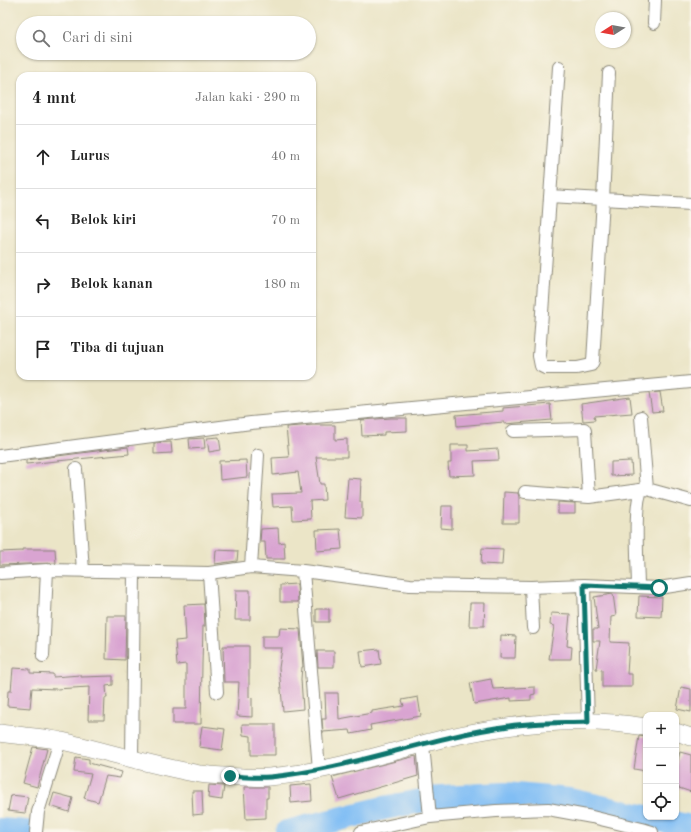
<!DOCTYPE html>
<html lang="id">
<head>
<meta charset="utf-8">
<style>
	:root { --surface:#fff; --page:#f2f2f2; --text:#222; --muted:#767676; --line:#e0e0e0 }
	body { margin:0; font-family:"Old Standard TT",serif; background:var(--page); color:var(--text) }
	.controls { position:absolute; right:12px; bottom:12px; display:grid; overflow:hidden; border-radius:8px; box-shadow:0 1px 3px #0004 }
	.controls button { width:36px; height:36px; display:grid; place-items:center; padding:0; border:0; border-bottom:1px solid var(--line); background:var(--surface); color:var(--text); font:20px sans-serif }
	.compass { position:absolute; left:595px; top:12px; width:36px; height:36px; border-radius:50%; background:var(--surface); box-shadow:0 1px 3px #0004; rotate:259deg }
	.stop { position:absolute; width:12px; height:12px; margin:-9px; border:3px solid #0f766e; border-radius:50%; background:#fff }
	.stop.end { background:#0f766e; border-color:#fff; box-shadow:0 1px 4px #0008 }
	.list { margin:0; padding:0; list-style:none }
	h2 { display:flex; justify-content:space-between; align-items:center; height:52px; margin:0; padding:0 16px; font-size:17px }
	h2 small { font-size:13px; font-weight:400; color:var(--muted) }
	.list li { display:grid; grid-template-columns:26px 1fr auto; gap:12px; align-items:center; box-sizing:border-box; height:64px; padding:0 16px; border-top:1px solid var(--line) }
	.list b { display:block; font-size:15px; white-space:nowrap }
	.list em { font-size:13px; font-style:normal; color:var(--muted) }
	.icon { flex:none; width:22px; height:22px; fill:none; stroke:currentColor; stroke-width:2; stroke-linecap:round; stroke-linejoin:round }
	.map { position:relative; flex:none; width:691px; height:832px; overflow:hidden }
	.search { position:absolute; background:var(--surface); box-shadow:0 1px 3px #0004; left:16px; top:16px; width:300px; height:44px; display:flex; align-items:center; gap:10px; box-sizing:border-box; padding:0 14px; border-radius:22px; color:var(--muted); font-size:15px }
	.panel { position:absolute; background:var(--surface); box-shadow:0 1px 3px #0004; left:16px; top:72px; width:300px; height:308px; border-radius:12px }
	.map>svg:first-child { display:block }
</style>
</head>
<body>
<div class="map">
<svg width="691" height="832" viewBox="0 0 691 832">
	<rect width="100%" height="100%" fill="#fbf7ec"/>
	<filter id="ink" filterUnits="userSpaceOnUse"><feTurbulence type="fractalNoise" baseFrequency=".025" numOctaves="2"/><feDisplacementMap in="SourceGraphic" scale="8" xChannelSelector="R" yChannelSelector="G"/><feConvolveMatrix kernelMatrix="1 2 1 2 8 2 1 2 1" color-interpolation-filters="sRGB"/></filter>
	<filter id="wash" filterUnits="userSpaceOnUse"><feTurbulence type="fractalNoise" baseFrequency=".012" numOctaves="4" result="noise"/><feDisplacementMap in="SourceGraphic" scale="16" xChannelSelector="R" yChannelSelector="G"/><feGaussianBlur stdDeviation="0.9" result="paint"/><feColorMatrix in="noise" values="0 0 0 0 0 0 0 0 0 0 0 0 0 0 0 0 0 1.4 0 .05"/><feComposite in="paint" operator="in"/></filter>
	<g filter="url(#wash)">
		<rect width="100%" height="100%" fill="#ebe5c7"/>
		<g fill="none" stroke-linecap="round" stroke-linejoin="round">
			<!-- river -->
			<path stroke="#81bef4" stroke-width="24" d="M0 830 26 832
				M287 832 384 808 441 797 505 794 570 800 691 827"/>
		</g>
		<g id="blocks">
			<!-- building -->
			<path fill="#d9a4d1" d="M660 392 663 411 652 412 649 393Z
				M630 397 632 413 594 416 595 420 583 421 581 404Z
				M550 404 552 420 504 424V422L457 426 456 415 503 411V408Z
				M391 418H407V431L384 432V435L362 436 361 420Z
				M313 425H335V440L347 439V457H316L320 484H324L325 500 310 501 311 519 293 520 292 506 273 507 272 494 301 493 298 472 273 475 272 458 289 457 286 427Z
				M219 437 221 450 209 452 207 438Z
				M204 438 205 448 190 449 189 439Z
				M171 442 172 453 154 454V443Z
				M451 445H468V451L498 449 499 460 474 461 475 475 449 476 448 463H451Z
				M128 447 129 454 26 464V460Z
				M246 460 247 477 220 480 219 461Z
				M631 461 632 475 611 476V462Z
				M348 478 361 479 360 502H362V518L345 517Z
				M504 492 518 493 519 497V523H503Z
				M558 502 575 503V513H558Z
				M442 506H452V529L441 528Z
				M278 528 279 543 284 542 285 559H266L265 542H260L261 529Z
				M340 529 342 549 317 551 316 530Z
				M482 548 503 549 502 565 481 564Z
				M22 549H55L56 563 0 565V552L22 551Z
				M216 550 238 551 237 561 215 564Z
				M297 584 298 602H280V585Z
				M236 590H250V620H235Z
				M613 594 616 616 611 617 610 642 629 643 627 674H632V687H602V670L596 669 600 641H593V629H598L594 597Z
				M639 596 662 597 661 617 638 616Z
				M470 603H485L484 626H469Z
				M204 604 205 626H203L202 664 201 724H173V709H186V664L177 665 175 641 186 640 184 605Z
				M316 609H329V622H316Z
				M551 613 570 614 567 646 572 647 571 659H549L554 626 550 625Z
				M107 616H126L125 660 106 659Z
				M280 628 300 629 303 667H302L301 679 303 709 283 711 279 668 282 648H262V636H279Z
				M501 635 516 636 515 658H500Z
				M223 646H249V697L252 698V717L237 716 239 682H224Z
				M379 649 381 664 362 667 360 651Z
				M317 651H334V667H318Z
				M13 668 30 669V673L53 674V677L81 675V677L113 676V685L106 686 107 698H105L104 720H88L89 687 56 689 32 688 30 708 7 706 8 691H11Z
				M491 679 493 689 535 687V694L531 695V700L511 701V698L474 704 470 683Z
				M681 687 691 689V712L677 709Z
				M325 693H338L339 719 372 713V711L404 706 402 700 418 697 421 716 370 725 371 730 351 734 350 730 323 732 322 719H326Z
				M242 724H275V755H251V736L243 735Z
				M202 726 225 729 222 750 199 747Z
				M639 736 646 737V771L634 769Z
				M33 747 47 749 37 787 23 783Z
				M680 752 691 755V792L676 787V766Z
				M416 756 418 776 339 799 332 777Z
				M76 757 89 759V763L122 772 120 778 106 776 98 802 84 798 91 774 74 772Z
				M311 784 312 801 291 803 290 786Z
				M209 785 224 786 222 800 208 798Z
				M244 787H268V798H266V818L246 819Z
				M192 791H202L203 814 193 815Z
				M54 793 73 798 69 812 50 806Z
				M11 795 28 797 25 813 8 811Z"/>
		</g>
	</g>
	<g filter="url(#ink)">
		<use href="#blocks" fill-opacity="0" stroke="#8b8879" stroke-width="1"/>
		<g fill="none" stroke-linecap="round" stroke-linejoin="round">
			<!-- minor casing -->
			<g stroke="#8b8879" stroke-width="14">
				<path id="minor" d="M654 23 655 0
					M559 67 539 356 541 366 545 368H577L591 365 593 361 603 200 609 73
					M550 196 691 204
					M641 417 647 489
					M513 431 584 429 585 431 589 497
					M0 456 251 423 691 382
					M76 469 83 571
					M525 492 589 497 647 489 691 501
					M251 567 258 455
					M303 571 319 770
					M0 573 47 570 209 573 251 567 303 571 410 585 531 587 584 585 659 588 691 583
					M209 573 217 692
					M584 585 588 722
					M531 587 533 628
					M638 587C638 569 633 501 642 490
					M43 656 47 570
					M423 745 430 817
					M132 759 134 572
					M36 832 38 812 60 741
					M361 832 430 817 496 811 548 809 592 817 642 829 652 832"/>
			</g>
			<!-- secondary casing -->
			<g stroke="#8b8879" stroke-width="18">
				<path id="secondary" d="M676 732 691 737
					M0 733C20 736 42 737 62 741 108 752 154 766 200 774 214 776 229 776 243 777 252 777 261 778 269 777 330 772 388 752 446 738 512 723 579 716 646 727"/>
			</g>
			<!-- minor -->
			<use href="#minor" stroke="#fff" stroke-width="12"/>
			<!-- secondary -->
			<use href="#secondary" stroke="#fff" stroke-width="17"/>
		</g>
	</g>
	<g fill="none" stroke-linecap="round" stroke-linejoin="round" filter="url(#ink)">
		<!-- route -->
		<path stroke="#0f766e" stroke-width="5" d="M230 776C243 777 257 778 270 777 351 769 428 737 509 726 535 722 561 723 588 722L584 585 659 588"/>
	</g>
</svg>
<div class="controls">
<button>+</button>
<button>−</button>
<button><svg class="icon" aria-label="locate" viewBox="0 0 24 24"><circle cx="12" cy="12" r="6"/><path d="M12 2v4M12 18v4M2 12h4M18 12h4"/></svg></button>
</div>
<svg class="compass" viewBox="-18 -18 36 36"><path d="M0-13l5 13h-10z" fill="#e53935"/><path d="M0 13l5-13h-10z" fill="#767676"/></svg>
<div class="stop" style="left:659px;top:588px"></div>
<div class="stop end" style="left:230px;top:776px"></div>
<div class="search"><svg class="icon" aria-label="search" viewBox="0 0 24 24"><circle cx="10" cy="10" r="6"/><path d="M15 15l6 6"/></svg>Cari di sini</div>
<section class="panel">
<h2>4 mnt<small>Jalan kaki · 290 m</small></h2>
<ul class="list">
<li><svg class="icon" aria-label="ahead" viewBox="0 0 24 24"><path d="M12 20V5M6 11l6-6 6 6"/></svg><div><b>Lurus</b></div><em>40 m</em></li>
<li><svg class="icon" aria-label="left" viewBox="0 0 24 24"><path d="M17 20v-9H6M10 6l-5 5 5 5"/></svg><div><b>Belok kiri</b></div><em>70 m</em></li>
<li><svg class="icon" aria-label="right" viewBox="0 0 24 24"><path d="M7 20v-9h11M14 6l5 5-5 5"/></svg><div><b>Belok kanan</b></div><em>180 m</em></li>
<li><svg class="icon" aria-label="arrive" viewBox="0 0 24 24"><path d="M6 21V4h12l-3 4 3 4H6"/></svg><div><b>Tiba di tujuan</b></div></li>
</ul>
</section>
</div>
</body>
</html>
